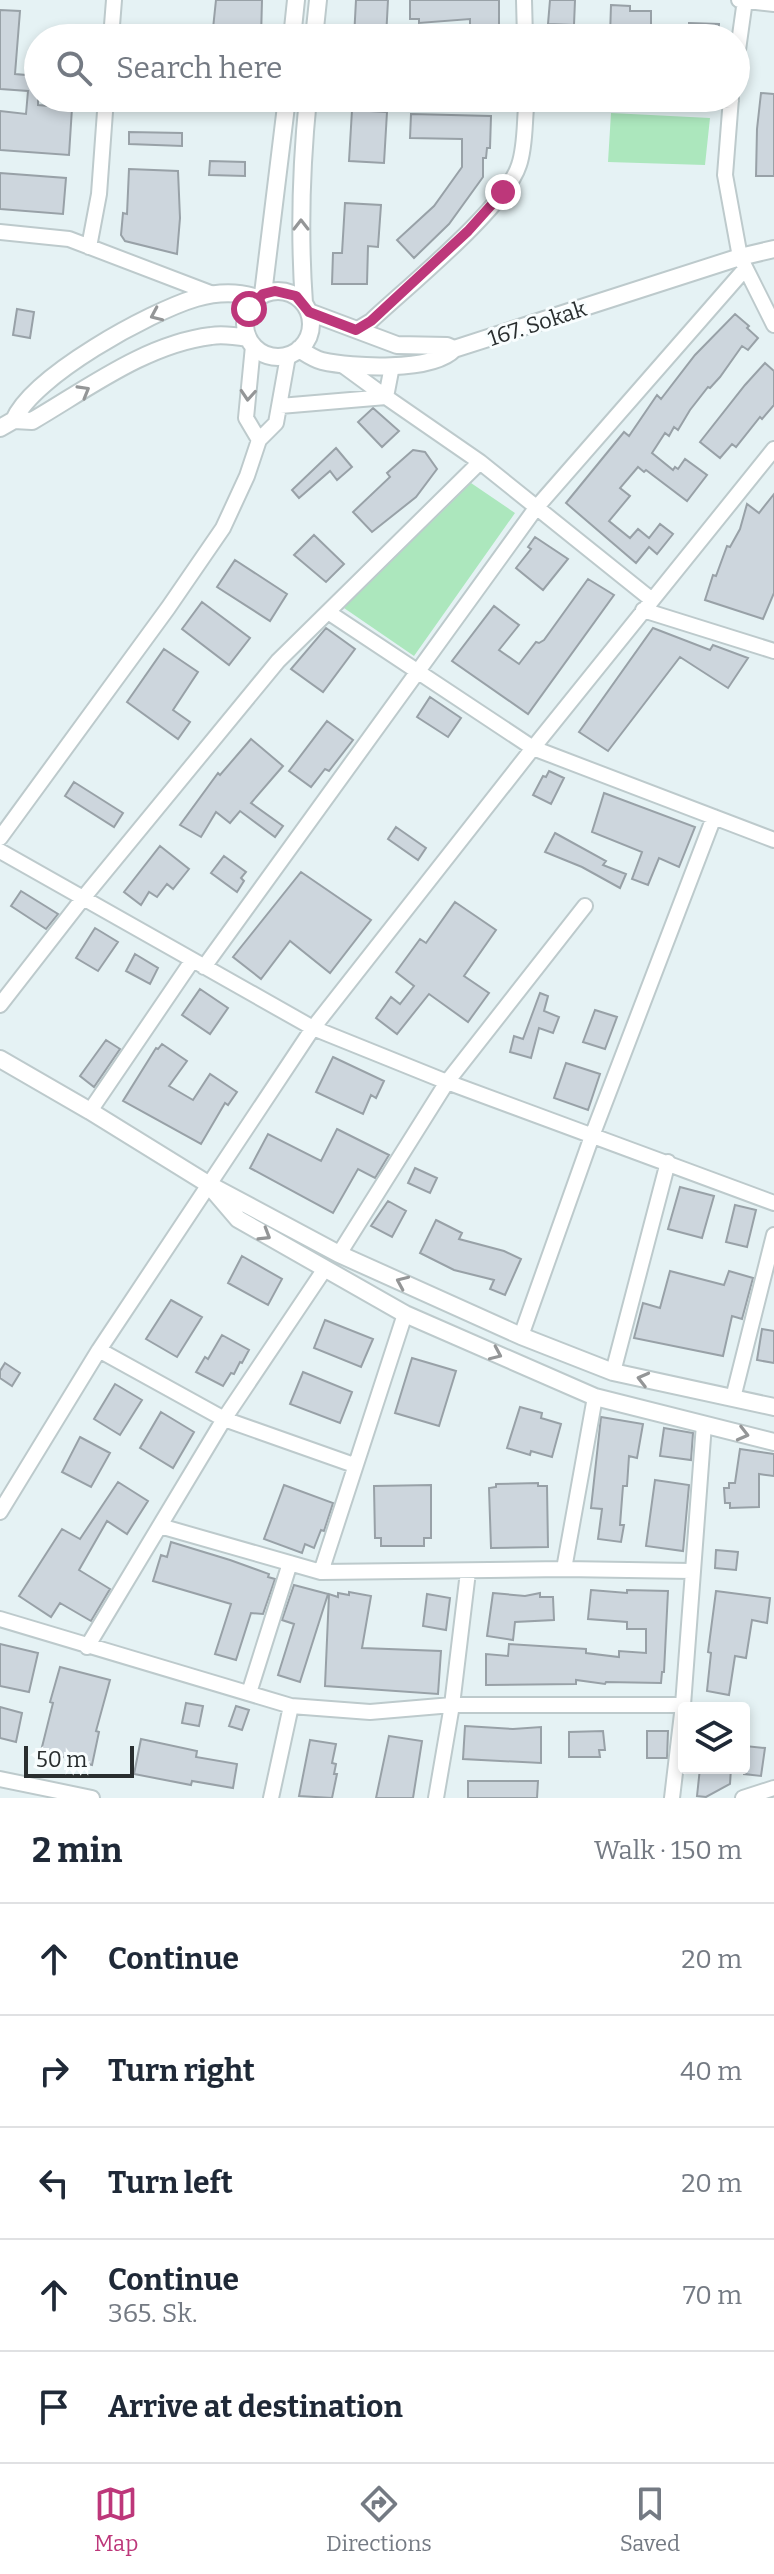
<!DOCTYPE html>
<html lang="en">
<head>
<meta charset="utf-8">
<style>
	:root { --surface:#fff; --page:#f6f6f7; --text:#1f2937; --muted:#747a83; --line:#e0e1e3; --accent:#bd377a }
	body { margin:0; font-family:Bitter,serif; background:var(--page); color:var(--text) }
	.controls { position:absolute; right:24px; bottom:24px; display:grid; overflow:hidden; border-radius:8px; box-shadow:0 4px 12px #0003 }
	.controls button { width:72px; height:72px; display:grid; place-items:center; padding:0; border:0; border-bottom:2px solid var(--line); background:var(--surface); color:var(--text); font:40px sans-serif }
	.scale { position:absolute; left:24px; bottom:20px; width:110px; box-sizing:border-box; padding-left:8px; border:4px solid #292e2f; border-top:0; font-size:22px; line-height:28px; white-space:nowrap; color:#292e2f; -webkit-text-stroke:6px #f8fdfe; paint-order:stroke }
	.stop { position:absolute; width:24px; height:24px; margin:-18px; border:6px solid #bd377a; border-radius:50%; background:#fff }
	.stop.end { background:#bd377a; border-color:#fff; box-shadow:0 2px 8px #0008 }
	.list { margin:0; padding:0; list-style:none }
	h2 { display:flex; justify-content:space-between; align-items:center; height:104px; margin:0; padding:0 32px; font-size:34px }
	h2 small { font-size:26px; font-weight:400; color:var(--muted) }
	.list li { display:grid; grid-template-columns:52px 1fr auto; gap:24px; align-items:center; box-sizing:border-box; height:112px; padding:0 32px; border-top:2px solid var(--line) }
	.list b { display:block; font-size:30px; white-space:nowrap }
	.list p { margin:0; font-size:26px; white-space:nowrap; color:var(--muted) }
	.list em { font-size:26px; font-style:normal; color:var(--muted) }
	.icon { flex:none; width:44px; height:44px; fill:none; stroke:currentColor; stroke-width:2; stroke-linecap:round; stroke-linejoin:round }
	.map { position:relative; flex:none; width:774px; height:1798px; overflow:hidden }
	.search { position:absolute; background:var(--surface); box-shadow:0 4px 12px #0003; left:24px; right:24px; top:24px; height:88px; display:flex; align-items:center; gap:20px; box-sizing:border-box; padding:0 28px; border-radius:44px; color:var(--muted); font-size:30px }
	.sheet { height:664px; background:var(--surface) }
	nav { display:flex; justify-content:space-around; align-items:center; box-sizing:border-box; height:112px; border-top:2px solid var(--line); background:var(--surface); font-size:22px; color:var(--muted) }
	nav a { display:grid; justify-items:center; gap:4px }
	nav .on { color:var(--accent) }
	.map>svg:first-child { display:block }
</style>
</head>
<body>
<div class="map">
<svg width="774" height="1798" viewBox="0 0 774 1798">
	<rect width="100%" height="100%" fill="#e5f2f4"/>
	<!-- green -->
	<path fill="#ace7bd" d="M611 113 710 118 705 165 608 162Z
		M471 483 515 513 414 656 344 608Z"/>
	<!-- building -->
	<path fill="#cdd6dd" stroke="#98a1a7" stroke-width="2" d="M216 0H262L261 38H212Z
		M356 0H388L386 38H354Z
		M410 0H499V38H470V19L419 23V19H410Z
		M550 0H575L574 25 548 24Z
		M611 5 630 6V11H651V30H629V37L610 36Z
		M0 10 20 11 15 74 38 76V105L72 108 69 155 0 150V111L26 114 28 91 0 89Z
		M689 23 719 24 718 38H689Z
		M761 93 774 94V176H756L757 129Z
		M352 110 387 112 384 163 349 161Z
		M411 114 491 116 490 148H487L486 158H483V177L449 224 414 258 397 240 434 206 462 167V139L410 138Z
		M129 132 182 133V146L129 144Z
		M210 161 245 162V176L209 175Z
		M129 169 178 171 180 218 177 254 125 241 121 235 123 213 127 214Z
		M0 173 66 178 63 214 0 209Z
		M345 203 381 205 378 247 368 246 367 284H332L333 253H342Z
		M17 309 34 312 30 338 13 335Z
		M735 314 749 326 747 328 758 338 748 350 742 346 720 377 710 388 708 387 690 410 678 430 674 427 669 436 665 433 652 453 673 470 675 467 678 469 685 459 707 475 687 501 646 470 644 472 638 467 620 488 630 496 609 521 630 538 638 529 649 538 660 524 673 534 657 554 649 547 636 563 566 503 624 432 629 436 657 395 661 399 695 355Z
		M765 363 774 371V405L762 419 760 417 736 447 732 444 720 458 700 442 745 385Z
		M373 408 399 431 382 447 358 422Z
		M336 448 352 467 337 480 330 471 299 498 292 490Z
		M413 450 425 452 437 469 416 497 372 532 353 512 390 477 387 473Z
		M774 494V593L763 619 705 600 713 575 716 576 727 546 730 547 740 529 747 504 759 513Z
		M314 535 344 564 326 582 294 555Z
		M535 537 568 559 543 590 516 568 531 549 528 547Z
		M235 560 287 594 270 621 217 587Z
		M588 579 614 595 528 714 452 661 494 606 519 625 499 650 519 664 536 642 539 643 544 640Z
		M202 602 250 638 229 665 182 629Z
		M326 628 355 649 323 692 291 669Z
		M653 628 710 650 713 645 748 658 728 688 680 657 608 751 579 732Z
		M164 649 198 672 173 710 190 722 178 739 127 702Z
		M430 697 461 718 448 737 417 717Z
		M327 721 353 740 329 771 325 769 311 787 289 771Z
		M251 739 283 766 251 803 283 826 275 837 240 811 230 823 216 812 201 837 180 825 218 773 220 775Z
		M549 771 564 778 551 804 533 795 543 776 546 777Z
		M74 782 123 813 114 827 65 796Z
		M604 793 695 827 679 867 659 858 648 885 632 879 642 852 592 832Z
		M396 827 426 848 418 860 388 839Z
		M555 833 606 861 603 865 626 874 620 888 582 867 545 852Z
		M160 846 189 869 173 889 167 884 157 897 149 892 141 905 124 892Z
		M224 856 246 872 241 878 244 881 237 892 211 873Z
		M301 872 371 920 330 973 290 941 261 979 233 957Z
		M21 891 58 914 46 929 11 906Z
		M455 902 496 930 464 976 489 993 468 1022 429 994 397 1034 376 1018 391 997 400 1004 414 986 396 972 420 939 426 943Z
		M95 928 118 942 98 971 76 958Z
		M135 954 158 968 150 984 126 971Z
		M200 989 228 1008 210 1034 182 1015Z
		M540 993 548 996 544 1011 559 1017 553 1033 539 1028 531 1058 510 1052 514 1036 523 1039Z
		M595 1010 617 1017 605 1049 583 1042Z
		M106 1040 120 1049 94 1087 80 1076Z
		M162 1044 187 1061 169 1086 193 1100 210 1074 237 1092 228 1105 225 1103 201 1144 123 1101 156 1048 158 1049Z
		M333 1057 384 1081 376 1098 371 1095 363 1114 316 1092Z
		M566 1063 600 1074 588 1110 554 1098Z
		M337 1129 389 1155 375 1178 358 1169 333 1213 250 1168 268 1134 321 1161Z
		M415 1168 437 1178 430 1193 408 1183Z
		M680 1187 714 1196 702 1238 668 1229Z
		M388 1201 406 1211 392 1237 371 1226Z
		M735 1205 756 1210 747 1247 726 1242Z
		M436 1220 462 1233 459 1239 504 1251 521 1259 505 1295 490 1289 494 1280 454 1270 420 1253Z
		M242 1256 282 1279 268 1305 228 1283Z
		M670 1271 724 1285 729 1271 753 1278 742 1319 732 1316 723 1356 634 1338 643 1303 660 1308Z
		M171 1300 202 1317 177 1357 146 1339Z
		M325 1320 373 1339 361 1367 314 1348Z
		M762 1329 774 1331V1363L757 1360Z
		M222 1335 249 1350 242 1363 240 1362 234 1374 231 1373 223 1386 196 1372 205 1357 208 1359Z
		M412 1358 456 1371 439 1426 395 1413Z
		M5 1363 20 1373 12 1386 0 1378V1371Z
		M303 1372 352 1392 340 1423 290 1404Z
		M115 1384 142 1400 120 1435 94 1419Z
		M520 1407 542 1413 541 1418 561 1424 552 1457 531 1451 530 1455 507 1448Z
		M161 1412 194 1432 173 1468 140 1448Z
		M601 1417 643 1424 637 1458 629 1456 627 1486H623L620 1525H624L621 1542 598 1539 602 1509 591 1508Z
		M664 1428 693 1433 691 1460 660 1456Z
		M80 1437 110 1453 91 1487 62 1472Z
		M740 1449 774 1454V1476L759 1474V1507L730 1508V1503H725L724 1488H729V1483H735Z
		M655 1480 689 1485 683 1551 646 1546Z
		M118 1482 148 1501 127 1534 107 1521 79 1570 110 1589 91 1621 60 1603 51 1617 19 1596 62 1529 80 1539Z
		M538 1483V1486H547L548 1547 491 1548 489 1488 496 1487V1484Z
		M284 1485 333 1503 324 1531 321 1530 314 1548 305 1544 302 1553 264 1539Z
		M431 1485V1538H424V1546H381V1538H375L374 1486Z
		M171 1542 230 1560 269 1574 268 1577 275 1579 263 1614 251 1613 236 1660 215 1654 231 1604 153 1581 161 1555 167 1557Z
		M716 1550 738 1552 736 1570 715 1568Z
		M294 1585 328 1594 300 1682 278 1675 294 1624 282 1620Z
		M591 1590 627 1593V1590L668 1591 664 1672H662L661 1683 606 1682 605 1684 576 1680V1684L486 1685V1654L508 1656 509 1644 586 1649V1653L619 1657V1651L646 1653V1629H627V1622L588 1619Z
		M716 1591 770 1598 767 1623 752 1620 746 1658 735 1656 729 1695 707 1691 711 1653 708 1652Z
		M349 1592 371 1596 362 1648 441 1651 438 1694 325 1686 329 1594 338 1597V1593L349 1595Z
		M493 1593 525 1596 540 1593V1597H553L554 1620 515 1622 513 1640 487 1636Z
		M427 1594 450 1598 446 1630 423 1626Z
		M0 1644 38 1653 29 1692 0 1686Z
		M60 1667 110 1680 96 1731 99 1732 92 1765 41 1751 53 1703 50 1702Z
		M186 1703 203 1706 199 1726 182 1723Z
		M236 1706 249 1710 242 1730 229 1726Z
		M0 1707 22 1713 16 1742 0 1738Z
		M465 1726 513 1729 541 1727V1763L463 1759Z
		M603 1731 605 1750H599L600 1757H569V1732Z
		M647 1731H668L667 1758H647Z
		M389 1736 422 1741 413 1798H376Z
		M141 1739 197 1751 196 1757 237 1764 233 1788 192 1781 191 1785 134 1774Z
		M310 1740 336 1744 332 1763 336 1764 334 1774H337L332 1798 299 1796Z
		M745 1746 765 1748 761 1776 744 1774Z
		M700 1768H731L730 1784 706 1797 697 1796Z
		M468 1781H538L537 1798H468Z"/>
	<g fill="none" stroke-linecap="round" stroke-linejoin="round">
		<!-- minor casing -->
		<g stroke="#bdcacc" stroke-width="18">
			<path id="minor" d="M524 0 525 38
				M739 0 774 4
				M111 38 114 0
				M736 64 745 0
				M684 98 731 101
				M731 98 725 175 740 257 774 325
				M0 232 69 239 213 294
				M89 247 99 194 106 98
				M356 330 371 321C406 288 506 207 519 165 526 145 524 119 527 98
				M253 346 246 418 259 440
				M341 364 386 397
				M392 366 386 397 480 462 652 600
				M280 406 386 397
				M643 610 774 651
				M328 612 533 748 774 840
				M0 838 168 608 223 528 247 476 259 440 276 423 288 356
				M0 851 313 1028 447 1082 774 1203
				M204 967 536 508 745 269
				M0 1005 84 897 278 661 480 462
				M90 1111 192 961
				M339 1254 447 1082 585 906
				M521 1336 592 1136 714 817
				M99 1350 224 1419 354 1465
				M613 1372 668 1162
				M733 1398 774 1235
				M0 1512 99 1350 313 1028 533 748 774 449
				M160 1526 321 1572 564 1569 692 1571
				M564 1569 595 1397
				M321 1572 405 1314
				M0 1619 291 1706 370 1712 452 1705H683
				M87 1647 224 1419 324 1270
				M249 1693 290 1563
				M0 1779 92 1798
				M271 1798 291 1706
				M436 1798 452 1705 468 1572
				M672 1798 683 1705 704 1424
				M743 1798 774 1788"/>
		</g>
		<!-- tertiary casing -->
		<g stroke="#bdcacc" stroke-width="20">
			<path id="tertiary" d="M292 38 296 0
				M314 38 318 0
				M245 324a33 33 0 1 1 66 0a33 33 0 1 1-66 0Z
				M263 294 287 98
				M304 303C299 234 301 167 308 98
				M309 312 397 345 447 346 454 349
				M299 349C307 354 314 359 322 361 352 368 432 372 454 349L740 257 774 249
				M14 420C33 376 149 312 196 298 217 292 237 291 257 298
				M0 428 14 420 32 421C87 389 146 344 211 336 223 334 236 336 248 338
				M0 1059 90 1111 208 1184 339 1254 521 1336 613 1372 774 1407
				M214 1191 238 1219 405 1314 595 1397 774 1442"/>
		</g>
		<!-- minor -->
		<use href="#minor" stroke="#fff" stroke-width="14"/>
		<!-- tertiary -->
		<use href="#tertiary" stroke="#fff" stroke-width="16"/>
	</g>
	<!-- one-way arrows -->
	<defs><path id="oneway-chevron" d="M-2-3.5L2.5 0L-2 3.5" fill="none" stroke-width="1.6" stroke-linecap="round" stroke-linejoin="round" transform="scale(2)"/></defs>
	<g stroke="#949697">
		<use href="#oneway-chevron" transform="translate(301 225) rotate(-90)"/>
		<use href="#oneway-chevron" transform="translate(156 315) rotate(156)"/>
		<use href="#oneway-chevron" transform="translate(84 391) rotate(-30)"/>
		<use href="#oneway-chevron" transform="translate(248 395) rotate(94)"/>
		<use href="#oneway-chevron" transform="translate(265 1235) rotate(31)"/>
		<use href="#oneway-chevron" transform="translate(402 1282) rotate(-156)"/>
		<use href="#oneway-chevron" transform="translate(496 1354) rotate(24)"/>
		<use href="#oneway-chevron" transform="translate(643 1379) rotate(-166)"/>
		<use href="#oneway-chevron" transform="translate(743 1434) rotate(14)"/>
	</g>
	<g fill="none" stroke-linecap="round" stroke-linejoin="round">
		<!-- route -->
		<path stroke="#bd377a" stroke-width="10" d="M249 309 263 294 275 291 296 296 309 312 356 330 371 321 468 231 503 192"/>
	</g>
	<g text-anchor="middle" stroke-width="6" stroke-linejoin="round" paint-order="stroke">
		<!-- street labels -->
		<g font-size="22" fill="#292e2f" stroke="#f8fdfe">
			<text transform="translate(537 323) rotate(-18)" y="8">167. Sokak</text>
		</g>
	</g>
</svg>
<div class="controls">
<button><svg class="icon" aria-label="layers" viewBox="0 0 24 24"><path d="M12 4l9 5-9 5-9-5zM3 14l9 5 9-5"/></svg></button>
</div>
<div class="scale">50 m</div>
<div class="stop" style="left:249px;top:309px"></div>
<div class="stop end" style="left:503px;top:192px"></div>
<div class="search"><svg class="icon" aria-label="search" viewBox="0 0 24 24"><circle cx="10" cy="10" r="6"/><path d="M15 15l6 6"/></svg>Search here</div>
</div>
<section class="sheet">
<h2>2 min<small>Walk · 150 m</small></h2>
<ul class="list">
<li><svg class="icon" aria-label="ahead" viewBox="0 0 24 24"><path d="M12 20V5M6 11l6-6 6 6"/></svg><div><b>Continue</b></div><em>20 m</em></li>
<li><svg class="icon" aria-label="right" viewBox="0 0 24 24"><path d="M7 20v-9h11M14 6l5 5-5 5"/></svg><div><b>Turn right</b></div><em>40 m</em></li>
<li><svg class="icon" aria-label="left" viewBox="0 0 24 24"><path d="M17 20v-9H6M10 6l-5 5 5 5"/></svg><div><b>Turn left</b></div><em>20 m</em></li>
<li><svg class="icon" aria-label="ahead" viewBox="0 0 24 24"><path d="M12 20V5M6 11l6-6 6 6"/></svg><div><b>Continue</b><p>365. Sk.</p></div><em>70 m</em></li>
<li><svg class="icon" aria-label="arrive" viewBox="0 0 24 24"><path d="M6 21V4h12l-3 4 3 4H6"/></svg><div><b>Arrive at destination</b></div></li>
</ul>
</section>
<nav>
<a class="on"><svg class="icon" aria-label="map" viewBox="0 0 24 24"><path d="M3 6l6-2 6 2 6-2v14l-6 2-6-2-6 2zM9 4v14M15 6v14"/></svg>Map</a>
<a><svg class="icon" aria-label="directions" viewBox="0 0 24 24"><path d="M12 3l9 9-9 9-9-9zM9 14v-3h6M13 9l2 2-2 2"/></svg>Directions</a>
<a><svg class="icon" aria-label="saved" viewBox="0 0 24 24"><path d="M7 4h10v16l-5-4-5 4z"/></svg>Saved</a>
</nav>
</body>
</html>
